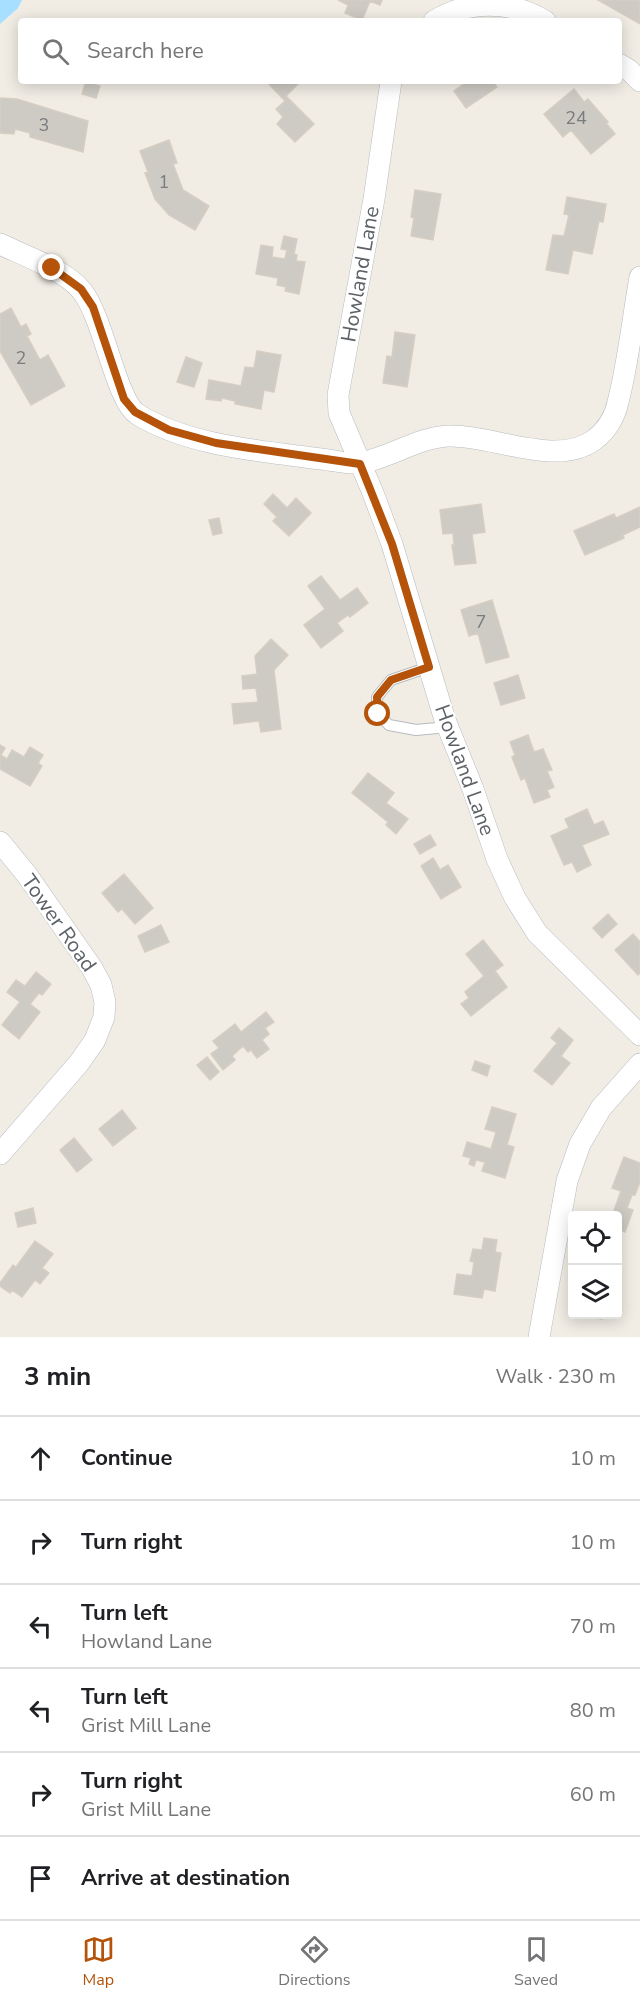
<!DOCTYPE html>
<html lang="en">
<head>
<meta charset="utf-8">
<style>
	:root { --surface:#fff; --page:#f6f6f6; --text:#202124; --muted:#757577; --line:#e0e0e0; --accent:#b45309 }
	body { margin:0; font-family:"Nunito Sans",sans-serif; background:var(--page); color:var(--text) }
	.controls { position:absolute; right:18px; bottom:18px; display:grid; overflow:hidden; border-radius:6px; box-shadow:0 3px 15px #0003 }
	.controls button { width:54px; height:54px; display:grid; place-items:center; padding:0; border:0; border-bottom:2px solid var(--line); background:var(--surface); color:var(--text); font:30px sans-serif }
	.stop { position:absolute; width:18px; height:18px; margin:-14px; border:4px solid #b45309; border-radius:50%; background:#fff }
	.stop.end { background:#b45309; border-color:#fff; box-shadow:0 2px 6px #0008 }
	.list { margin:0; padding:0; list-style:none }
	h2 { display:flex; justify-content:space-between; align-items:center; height:78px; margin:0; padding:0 24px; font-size:26px }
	h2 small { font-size:20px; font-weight:400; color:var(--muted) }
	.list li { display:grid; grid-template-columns:39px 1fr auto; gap:18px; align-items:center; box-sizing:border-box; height:84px; padding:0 24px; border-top:2px solid var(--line) }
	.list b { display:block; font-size:22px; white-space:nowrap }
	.list p { margin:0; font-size:20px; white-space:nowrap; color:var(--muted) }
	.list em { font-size:20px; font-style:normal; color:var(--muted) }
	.icon { flex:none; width:33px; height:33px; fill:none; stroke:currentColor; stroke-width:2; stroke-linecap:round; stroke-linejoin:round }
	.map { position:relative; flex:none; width:640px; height:1337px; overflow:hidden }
	.search { position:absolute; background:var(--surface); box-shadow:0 3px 15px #0003; left:18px; right:18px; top:18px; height:66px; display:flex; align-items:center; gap:15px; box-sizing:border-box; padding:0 21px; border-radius:6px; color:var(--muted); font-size:22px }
	.sheet { height:582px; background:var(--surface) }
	nav { display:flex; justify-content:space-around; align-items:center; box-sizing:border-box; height:84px; border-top:2px solid var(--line); background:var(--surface); font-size:16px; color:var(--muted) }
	nav a { display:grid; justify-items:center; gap:3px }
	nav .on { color:var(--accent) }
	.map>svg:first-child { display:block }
</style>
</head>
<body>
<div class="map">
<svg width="640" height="1337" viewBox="0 0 640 1337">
	<rect width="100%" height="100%" fill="#f1ede5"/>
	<!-- water -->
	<path fill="#a6dfff" d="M0 0H22L18 8 0 24Z"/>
	<!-- building -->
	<path fill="#cecac4" stroke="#d6cec2" stroke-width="1.5" d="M338 0H382L380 5 370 1 362 20 345 13 348 5Z
		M598 0H640V24Z
		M86 81H92V84L100 86 96 98 82 94Z
		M266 81H301L286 96 314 124 295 142 277 124 283 117 276 109 285 101Z
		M468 81H492L497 87 466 108 454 91Z
		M574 89 584 102 588 99 608 122 606 123 615 134 591 154 571 130 563 137 544 114Z
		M0 98 17 99 88 121 83 152 30 137V133L15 129 14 134 0 133Z
		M169 140 177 163 173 164 183 190 209 206 195 230 169 215 155 199 145 173 148 172 140 151Z
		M415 190 441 194 433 240 411 236 414 218 411 217Z
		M567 197 606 204 603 222 599 221 592 254 573 250 568 274 546 270 553 235 564 236 569 215 564 214Z
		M284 236 297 239 294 254 297 255 296 261 305 262 299 294 285 291 286 287 277 285 278 278 256 274 261 245 273 247 272 257 285 259 287 250 281 249Z
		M11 308 21 327 26 324 31 334 27 336 40 360 48 355 65 386 31 405 0 351V314Z
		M395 332 415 335 407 387 383 383 387 356 392 357Z
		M257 351 281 355 274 392 264 390 261 409 235 404V401L222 398 221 401 206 399 209 380 241 386 245 367 254 368Z
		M186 357 202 363 194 387 177 382Z
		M273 494 287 508 296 498 311 513 289 536 273 521 277 517 264 504Z
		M481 504 485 532 472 534 476 563 455 565 452 545H454L453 533 443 534 440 510Z
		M640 507V527L623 535 624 538 585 555 574 531 614 514 616 518Z
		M219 518 222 533 213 535 209 520Z
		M321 576 340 600 357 588 368 603 350 617 348 615 337 623 343 631 321 648 304 625 325 609 308 586Z
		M492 600 509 657 486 663 478 633 469 636 461 610Z
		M271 639 288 655 274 670 281 729 261 732 259 721 234 724 232 704 258 702 256 688 243 689 242 676 257 674 255 656Z
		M518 675 525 698 501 705 494 683Z
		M528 735 534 752 543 749 552 770 547 771 554 787 547 790 550 797 534 803 525 778 521 780 512 757 515 755 510 742Z
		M0 745 5 748 1 755 7 759 12 750 24 757 30 747 43 755 38 763 42 766 30 786 0 769Z
		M368 773 394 793 386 803 408 819 396 834 386 825 388 822 352 793Z
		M587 809 594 825 603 821 609 834 582 845 591 865 577 872 572 862 564 865 551 836 569 828 565 819Z
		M430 835 436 845 420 854 414 844Z
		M433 858 440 870 448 865 461 887 441 899 421 866Z
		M124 874 153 908 135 924 122 909 118 912 102 893Z
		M608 914 617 924 602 938 593 928Z
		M161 925 169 942 145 952 138 936Z
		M633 934 640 942V973L638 975 615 950Z
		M483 940 503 965 495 971 507 987 471 1016 461 1004 469 998 465 992 484 976 466 954Z
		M36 972 51 984 42 995 39 993 30 1004 40 1012 19 1039 2 1025 20 1002 7 992 16 980 25 986Z
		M266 1012 274 1022 265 1028 269 1034 262 1040 269 1049 257 1058 251 1050 248 1052 243 1046 232 1056 235 1060 223 1070 211 1054 219 1048 213 1041 235 1024 241 1032Z
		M559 1028 573 1040 561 1056 570 1063 552 1085 534 1071 557 1043 551 1038Z
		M207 1057 219 1072 210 1080 197 1065Z
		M475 1061 490 1066 487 1076 472 1070Z
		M492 1107 516 1114 507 1145 514 1147 505 1178 482 1171 485 1162 476 1160 474 1166 469 1164 471 1158 463 1156 467 1142 491 1149 496 1132 485 1129Z
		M122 1110 136 1128 113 1146 99 1129Z
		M74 1138 92 1160 77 1172 60 1150Z
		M624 1157 640 1163V1182L635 1195H632L627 1208 633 1210 625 1232 618 1229V1216H612L621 1191 612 1188Z
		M33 1208 36 1223 18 1227 15 1213Z
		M484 1238 497 1240 495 1252 501 1253 495 1291 484 1289 482 1298 454 1294 457 1274 472 1276 474 1262 470 1261 473 1249 482 1250Z
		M35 1241 53 1254 42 1268 49 1273 40 1284 35 1280 22 1297 12 1290 10 1293 0 1286V1283L13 1265 16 1267Z
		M581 1314H603L602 1319 581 1316Z"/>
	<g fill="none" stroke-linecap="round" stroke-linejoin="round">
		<!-- service casing -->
		<g stroke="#b7bbc0" stroke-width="12">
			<path id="service" d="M429 667 391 680 377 697 378 714 389 725 416 730 448 727"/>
		</g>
		<!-- minor casing -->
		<g stroke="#b7bbc0" stroke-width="22">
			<path id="minor" d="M434 21C468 0 511 0 545 21
				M619 64 629 70 640 81
				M391 81 374 199 338 395 339 413 373 493 392 544 445 720 473 789 497 859 515 898 537 933 640 1035
				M0 244C23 255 67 271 82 291 104 319 116 400 137 414 188 446 262 451 321 459 333 460 350 465 361 463 391 457 417 438 448 436 491 434 556 468 594 440 606 431 615 417 618 402 628 364 633 317 640 277
				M0 842 27 875 92 968 101 985 105 1002 104 1017 95 1040 79 1063 0 1154
				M539 1337 567 1181 580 1144 601 1108 640 1064"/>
		</g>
		<!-- service -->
		<use href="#service" stroke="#fff" stroke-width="10"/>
		<!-- minor -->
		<use href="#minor" stroke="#fff" stroke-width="21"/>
	</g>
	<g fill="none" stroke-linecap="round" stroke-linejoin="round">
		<!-- route -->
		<path stroke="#b45309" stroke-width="8" d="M52 268 81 289 93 307 124 399 135 412 169 430 216 443 360 464 392 544 429 667 391 680 377 697 378 714"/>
	</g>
	<g text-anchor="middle" stroke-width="4.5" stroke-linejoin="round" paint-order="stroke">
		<!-- number labels -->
		<g font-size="18" fill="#787c7e">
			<text x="576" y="124">24</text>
			<text x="44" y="131">3</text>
			<text x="164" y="188">1</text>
			<text x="21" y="364">2</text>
			<text x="481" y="628">7</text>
		</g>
		<!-- street labels -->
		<g font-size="21" fill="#5c6267" stroke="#fff">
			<text transform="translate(360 274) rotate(-80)" y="7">Howland Lane</text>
			<text transform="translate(465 770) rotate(70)" y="7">Howland Lane</text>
			<text transform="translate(59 923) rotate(55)" y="7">Tower Road</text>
		</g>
	</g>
</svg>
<div class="controls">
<button><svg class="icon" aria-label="locate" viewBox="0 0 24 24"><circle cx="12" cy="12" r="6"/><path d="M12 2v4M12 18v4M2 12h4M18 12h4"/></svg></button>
<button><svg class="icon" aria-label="layers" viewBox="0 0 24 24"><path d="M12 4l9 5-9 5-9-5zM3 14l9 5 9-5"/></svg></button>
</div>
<div class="stop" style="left:378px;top:714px"></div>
<div class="stop end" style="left:52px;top:268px"></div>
<div class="search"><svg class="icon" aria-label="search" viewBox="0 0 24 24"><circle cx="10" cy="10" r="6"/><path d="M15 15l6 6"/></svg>Search here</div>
</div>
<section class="sheet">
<h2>3 min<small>Walk · 230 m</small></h2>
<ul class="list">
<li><svg class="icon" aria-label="ahead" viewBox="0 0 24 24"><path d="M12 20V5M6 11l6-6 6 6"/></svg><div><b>Continue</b></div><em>10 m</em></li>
<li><svg class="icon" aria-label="right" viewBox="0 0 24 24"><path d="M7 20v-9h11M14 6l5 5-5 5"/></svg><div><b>Turn right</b></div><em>10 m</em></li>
<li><svg class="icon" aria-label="left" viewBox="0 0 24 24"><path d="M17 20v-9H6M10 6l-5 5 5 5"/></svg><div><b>Turn left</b><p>Howland Lane</p></div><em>70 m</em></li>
<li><svg class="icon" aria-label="left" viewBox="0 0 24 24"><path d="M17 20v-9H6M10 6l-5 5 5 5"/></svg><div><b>Turn left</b><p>Grist Mill Lane</p></div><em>80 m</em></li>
<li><svg class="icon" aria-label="right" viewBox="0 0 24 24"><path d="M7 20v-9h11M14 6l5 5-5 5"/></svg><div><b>Turn right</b><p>Grist Mill Lane</p></div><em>60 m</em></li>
<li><svg class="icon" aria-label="arrive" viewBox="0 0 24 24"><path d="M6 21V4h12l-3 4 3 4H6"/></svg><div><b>Arrive at destination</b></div></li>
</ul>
</section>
<nav>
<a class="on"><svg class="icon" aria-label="map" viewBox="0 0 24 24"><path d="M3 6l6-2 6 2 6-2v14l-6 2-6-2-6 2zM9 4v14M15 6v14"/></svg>Map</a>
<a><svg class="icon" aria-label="directions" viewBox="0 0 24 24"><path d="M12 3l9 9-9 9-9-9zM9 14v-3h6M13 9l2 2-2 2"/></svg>Directions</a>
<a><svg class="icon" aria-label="saved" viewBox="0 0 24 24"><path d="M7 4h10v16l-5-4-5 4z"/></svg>Saved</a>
</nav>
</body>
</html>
